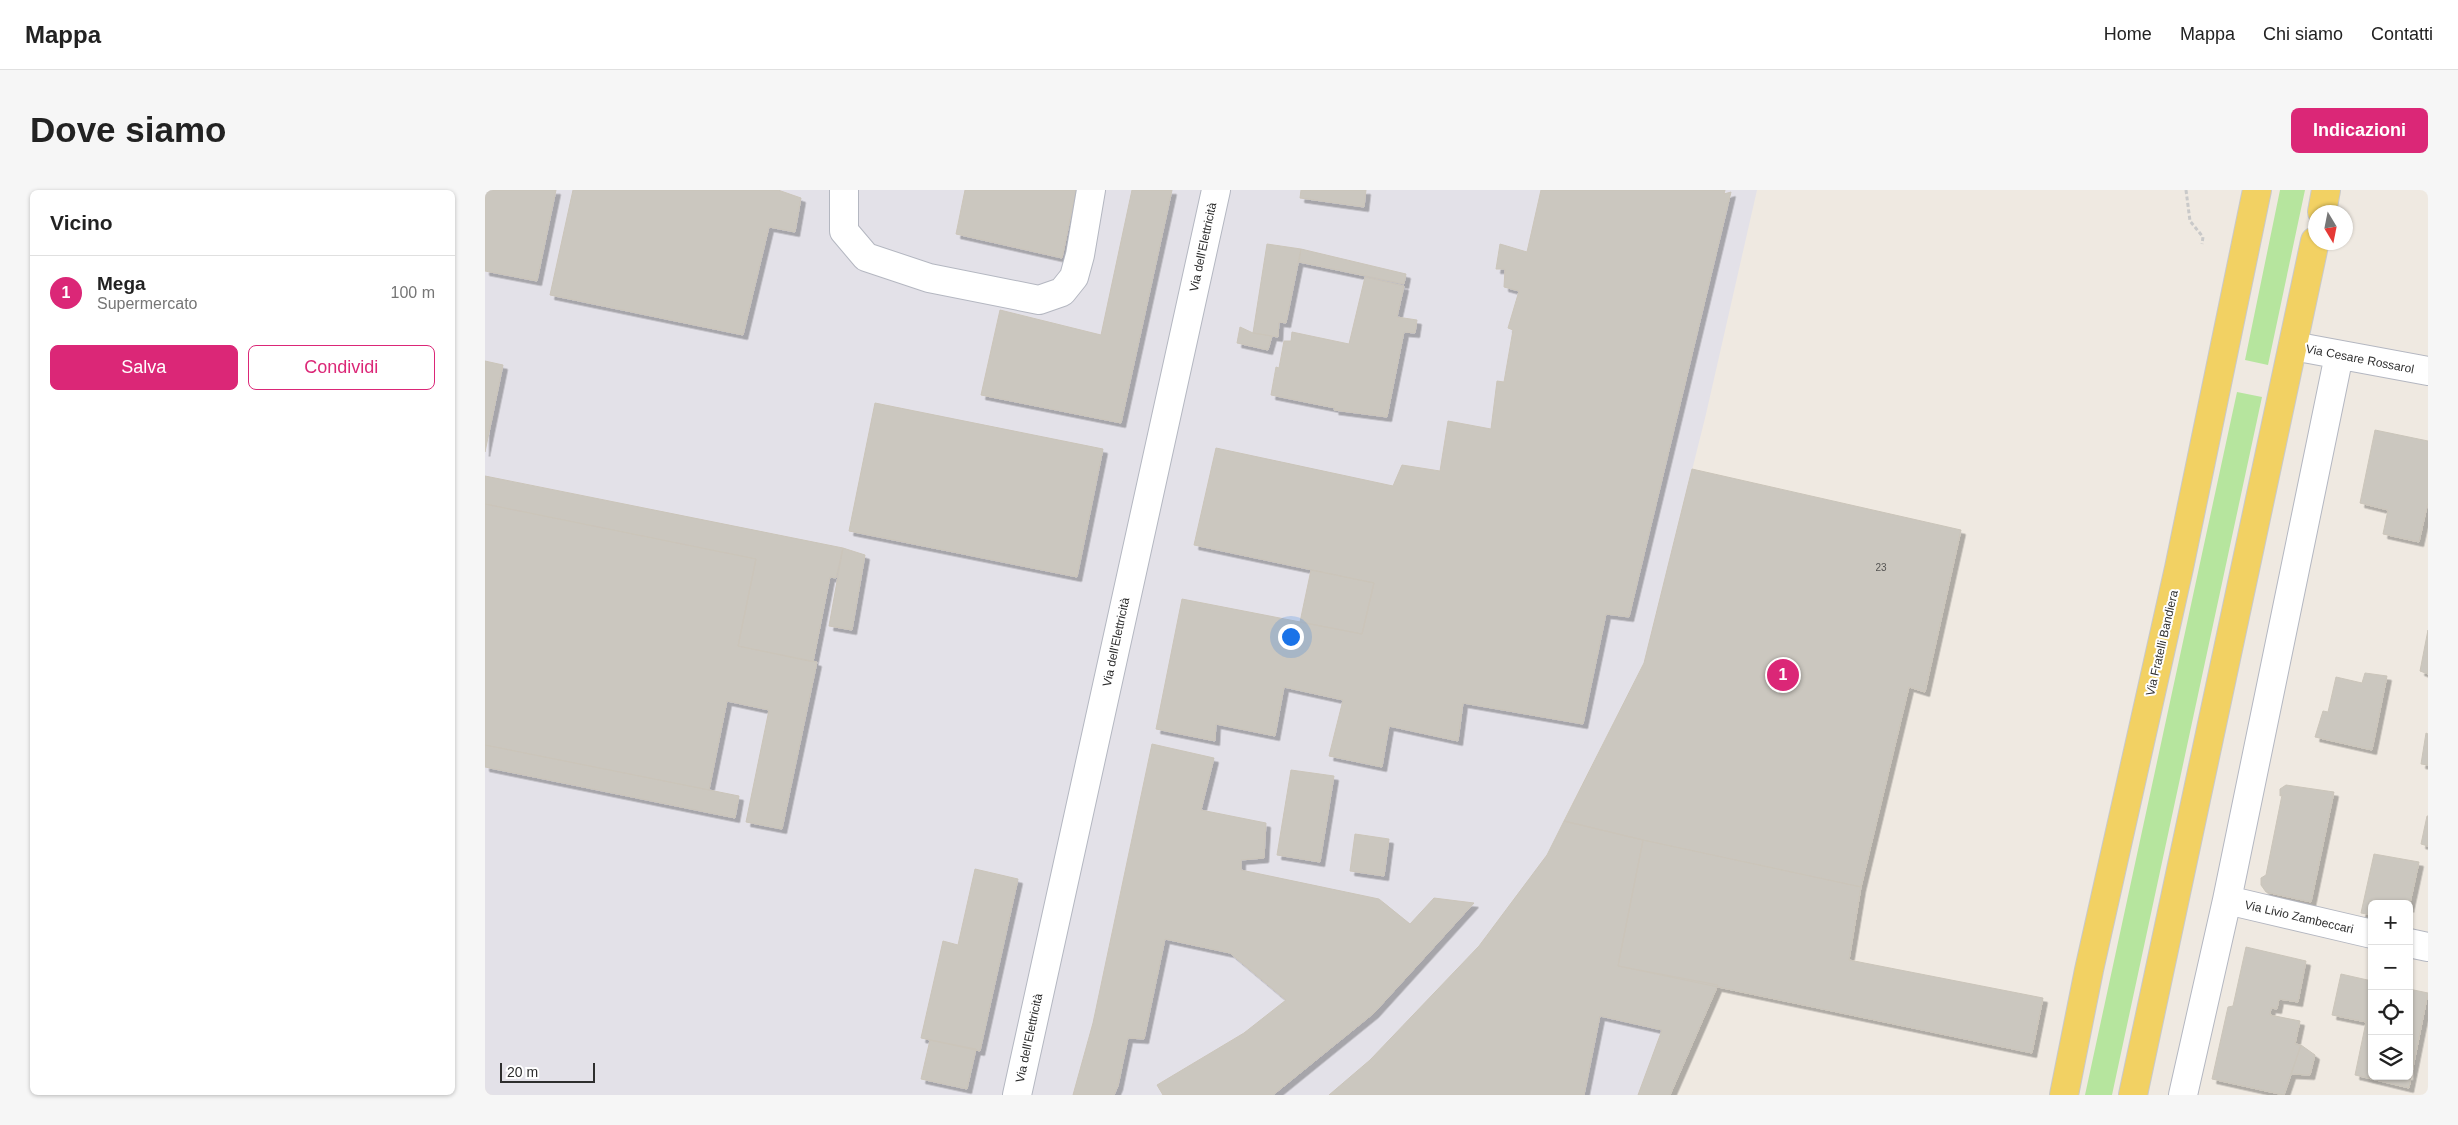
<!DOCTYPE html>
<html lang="it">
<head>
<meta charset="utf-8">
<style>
	:root { --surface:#fff; --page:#f6f6f6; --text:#222; --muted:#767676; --line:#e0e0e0; --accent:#db2777 }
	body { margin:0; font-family:Helvetica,sans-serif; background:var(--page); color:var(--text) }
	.controls { position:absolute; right:15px; bottom:15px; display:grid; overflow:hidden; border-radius:8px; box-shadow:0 1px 4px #0004 }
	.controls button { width:45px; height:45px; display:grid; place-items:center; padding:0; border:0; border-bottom:1px solid var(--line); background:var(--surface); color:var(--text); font:25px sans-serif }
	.compass { position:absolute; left:1823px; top:15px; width:45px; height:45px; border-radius:50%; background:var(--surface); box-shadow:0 1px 4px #0004; rotate:170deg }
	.scale { position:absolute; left:15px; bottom:12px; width:95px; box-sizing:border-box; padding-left:5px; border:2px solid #2e2e2e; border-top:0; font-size:14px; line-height:18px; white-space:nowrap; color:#2e2e2e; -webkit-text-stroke:4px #fff; paint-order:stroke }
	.you { position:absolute; left:805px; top:446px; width:18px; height:18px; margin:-12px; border:4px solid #fff; border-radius:50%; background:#1a73e8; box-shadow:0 0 0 8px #1a73e833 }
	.badge { display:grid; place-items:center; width:32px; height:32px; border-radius:50%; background:var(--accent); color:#fff; font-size:16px; font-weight:700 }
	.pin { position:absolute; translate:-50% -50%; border:2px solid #fff; box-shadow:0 1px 5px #0006 }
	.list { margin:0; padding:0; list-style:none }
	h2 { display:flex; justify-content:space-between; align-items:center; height:65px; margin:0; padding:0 20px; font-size:21px }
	h2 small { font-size:16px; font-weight:400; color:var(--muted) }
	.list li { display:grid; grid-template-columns:32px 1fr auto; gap:15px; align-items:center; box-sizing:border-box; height:75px; padding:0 20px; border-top:1px solid var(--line) }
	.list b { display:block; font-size:19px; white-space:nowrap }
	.list p { margin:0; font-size:16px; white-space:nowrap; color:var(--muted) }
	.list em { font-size:16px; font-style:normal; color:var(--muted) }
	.actions { display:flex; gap:10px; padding:15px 20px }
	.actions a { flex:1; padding:11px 0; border:1px solid var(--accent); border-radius:8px; text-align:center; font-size:18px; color:var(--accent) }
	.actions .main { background:var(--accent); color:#fff }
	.icon { flex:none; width:28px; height:28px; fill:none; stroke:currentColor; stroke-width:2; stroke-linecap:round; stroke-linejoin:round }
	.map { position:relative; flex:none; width:1943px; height:905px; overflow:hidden; border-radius:8px }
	header { display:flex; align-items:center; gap:30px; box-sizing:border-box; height:70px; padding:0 25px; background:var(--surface); border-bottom:1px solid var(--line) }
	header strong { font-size:24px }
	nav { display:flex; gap:28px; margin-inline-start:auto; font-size:18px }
	.intro { display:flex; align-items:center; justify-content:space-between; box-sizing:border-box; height:120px; padding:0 30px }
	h1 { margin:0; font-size:35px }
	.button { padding:12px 22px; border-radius:8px; background:var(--accent); color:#fff; font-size:18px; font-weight:700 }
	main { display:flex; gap:30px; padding:0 30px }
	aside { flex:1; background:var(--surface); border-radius:8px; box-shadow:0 1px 4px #0004 }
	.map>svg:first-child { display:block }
</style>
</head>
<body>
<header>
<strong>Mappa</strong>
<nav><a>Home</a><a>Mappa</a><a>Chi siamo</a><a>Contatti</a></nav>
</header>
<div class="intro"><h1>Dove siamo</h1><a class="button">Indicazioni</a></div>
<main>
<aside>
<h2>Vicino<small></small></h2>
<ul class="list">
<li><span class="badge">1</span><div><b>Mega</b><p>Supermercato</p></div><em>100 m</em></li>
</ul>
<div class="actions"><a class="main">Salva</a><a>Condividi</a></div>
</aside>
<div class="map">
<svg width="1943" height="905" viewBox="0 0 1943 905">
	<defs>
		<filter id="shadow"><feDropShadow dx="4.5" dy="4.5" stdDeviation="0" flood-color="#0004"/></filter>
	</defs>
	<rect width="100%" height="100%" fill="#efe9e1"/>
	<!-- industrial -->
	<path fill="#e3e1e8" d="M0 0H1272L1221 224 1159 473 1079 630 1233 795 1185 905H0Z"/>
	<!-- green -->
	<path fill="#b6e59e" d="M1795 0H1820L1783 175 1760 170Z
		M1752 202 1777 207 1627 905H1600Z"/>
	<!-- building -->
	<path fill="#cbc7bf" stroke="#cbc5ba" filter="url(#shadow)" d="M0 0H71L52 91 0 81Z
		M88 0H293L316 8 310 42 284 37 258 145 65 105Z
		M480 0H591L577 68 471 44Z
		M647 0H687L636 233 496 205 515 120 616 145Z
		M816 0H881L879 17 815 8Z
		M1056 0H1240L1239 4 1246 2 1144 427 1121 424 1098 534 978 513 973 551 904 536 897 577 844 566 858 510 799 497 790 546 731 534 730 551 671 539 697 409 877 444 889 393 709 355 731 258 908 296 917 275 955 281 963 231 1006 239 1012 191 1019 192 1028 140 1023 138 1034 101 1019 97 1020 79H1011L1015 54 1042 62Z
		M782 54 816 59 801 133 794 132 793 147 768 143Z
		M816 59 921 84 919 94 814 72Z
		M880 87 919 96 912 127 932 130 930 143 919 142 902 227 849 220 850 218 786 205 791 177 794 178 799 151H806L807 142 864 154Z
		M755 137 768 143 787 146 783 160 752 153Z
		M0 171 18 175 0 262Z
		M390 213 618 259 592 387 364 341Z
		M1890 240 1943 251V312L1934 352 1898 344 1903 320 1875 313Z
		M1207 279 1476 340 1440 502 1424 497 1376 697 1158 650 1079 631 1159 473Z
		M0 286 358 358 351 388 345 387 328 472 253 456 271 369 0 314Z
		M0 314 271 369 253 456 332 472 297 639 261 632 284 520 242 511 224 600 0 555Z
		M358 358 380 365 367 440 344 436Z
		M826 380 889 393 877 444 815 432Z
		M1943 440V484L1935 481Z
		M1880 483 1902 486 1887 560 1830 547 1838 521 1843 522 1851 487 1877 493Z
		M1941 543 1943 544V575L1936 574Z
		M667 554 729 568 716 620 781 633 779 668 756 670V680L894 709 925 734 949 708 989 713 889 823 788 905H678L672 895 759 843 801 810 745 763 680 749 659 849 643 848 633 896 629 905H588L608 833Z
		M0 555 254 606 250 628 0 577Z
		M806 580 849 586 835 672 792 665Z
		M1801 595 1849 602 1826 712 1781 702 1776 695V688L1781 685 1797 605 1795 606V599Z
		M1942 626H1943V656L1936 654Z
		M1079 631 1158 650 1133 776 1233 795 1185 905H1153L1177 840 1115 826 1099 905H844L885 870 994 756 1062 665Z
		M870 644 904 649 899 686 865 681Z
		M1158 650 1376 697 1364 770 1558 808 1547 863 1133 776Z
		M1889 664 1934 672 1924 718V714H1887V725L1876 723Z
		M490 679 533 689 495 861 436 848 458 751 473 755Z
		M1761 757 1821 771 1813 812 1794 809 1792 819 1786 818 1785 825 1815 831 1810 854 1816 855 1799 905 1727 889 1743 817 1748 816Z
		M1856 784 1887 791V886H1924V799L1943 803 1924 898 1870 885 1881 832 1847 825Z
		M445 850 491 859 482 899 436 889Z
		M1816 855 1830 865 1825 885 1806 884Z"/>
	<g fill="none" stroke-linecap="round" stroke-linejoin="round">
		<!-- minor casing -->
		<g stroke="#b4b7c1" stroke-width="30">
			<path id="minor" d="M359 0V41L381 67 444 88 554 110 577 102 589 87 595 65 606 0
				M1808 156 1943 181
				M1742 710 1887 744
				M1924 753 1943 757
				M532 905 731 0
				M1698 905 1742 710 1854 165"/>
		</g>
		<!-- major casing -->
		<g stroke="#c9c9c9" stroke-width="30">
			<path id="major" d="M1837 22 1841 0
				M1579 905 1604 780 1694 378 1772 0
				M1648 905 1830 51"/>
		</g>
		<!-- path -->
		<path stroke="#c9c9c9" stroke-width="3" stroke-dasharray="4 2.5" stroke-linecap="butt" d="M1701 0 1705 31 1718 47 1717 54"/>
		<!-- minor -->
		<use href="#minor" stroke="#fff" stroke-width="28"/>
		<!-- major -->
		<use href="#major" stroke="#f2d163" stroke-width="28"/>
	</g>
	<g text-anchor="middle" stroke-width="4" stroke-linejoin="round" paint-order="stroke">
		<!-- number labels -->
		<g font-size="10" fill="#555452">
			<text x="1396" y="381">23</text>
		</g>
		<!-- street labels -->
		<g font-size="12" fill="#2e2e2e" stroke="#fff">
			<text transform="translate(718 57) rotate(-78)" y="4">Via dell'Elettricità</text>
			<text transform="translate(1875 169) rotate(11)" y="4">Via Cesare Rossarol</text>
			<text transform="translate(631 452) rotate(-78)" y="4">Via dell'Elettricità</text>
			<text transform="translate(1677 453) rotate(-77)" y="4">Via Fratelli Bandiera</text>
			<text transform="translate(1814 727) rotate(13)" y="4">Via Livio Zambeccari</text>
			<text transform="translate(544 848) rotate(-78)" y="4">Via dell'Elettricità</text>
		</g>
	</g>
</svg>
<div class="controls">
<button>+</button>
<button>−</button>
<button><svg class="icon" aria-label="locate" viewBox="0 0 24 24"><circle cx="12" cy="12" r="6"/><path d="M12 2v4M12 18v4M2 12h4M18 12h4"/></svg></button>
<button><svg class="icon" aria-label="layers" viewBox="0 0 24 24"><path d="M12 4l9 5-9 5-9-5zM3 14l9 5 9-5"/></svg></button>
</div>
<svg class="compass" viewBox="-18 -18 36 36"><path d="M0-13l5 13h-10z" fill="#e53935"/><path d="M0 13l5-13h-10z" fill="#767676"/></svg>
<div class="scale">20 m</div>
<div class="you"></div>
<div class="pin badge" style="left:1298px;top:485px">1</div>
</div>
</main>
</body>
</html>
